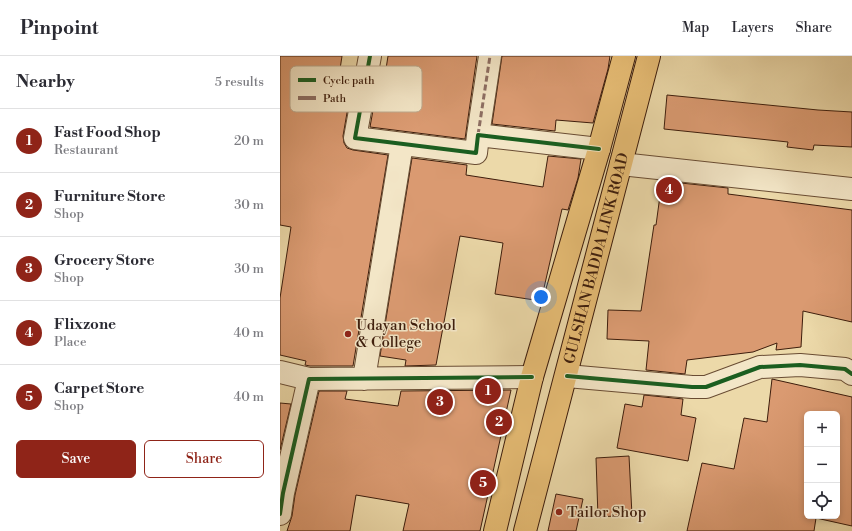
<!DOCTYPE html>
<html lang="en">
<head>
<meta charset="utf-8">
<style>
	:root { --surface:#fff; --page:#f7f7f7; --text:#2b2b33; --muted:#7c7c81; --line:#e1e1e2; --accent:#8f2418 }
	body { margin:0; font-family:"Libre Bodoni",serif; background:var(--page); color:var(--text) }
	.controls { position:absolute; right:12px; bottom:12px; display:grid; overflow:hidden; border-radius:6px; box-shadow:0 2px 6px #0003 }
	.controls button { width:36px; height:36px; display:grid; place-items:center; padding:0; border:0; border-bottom:1px solid var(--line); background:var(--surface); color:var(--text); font:20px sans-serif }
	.you { position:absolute; left:261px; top:241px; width:14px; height:14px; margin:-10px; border:3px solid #fff; border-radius:50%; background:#1a73e8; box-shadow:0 0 0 6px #1a73e833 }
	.badge { display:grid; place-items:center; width:26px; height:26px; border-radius:50%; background:var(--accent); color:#fff; font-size:13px; font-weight:700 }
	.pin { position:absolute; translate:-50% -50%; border:2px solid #fff; box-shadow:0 1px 4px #0006 }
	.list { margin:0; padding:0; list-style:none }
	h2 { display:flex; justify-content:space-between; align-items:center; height:52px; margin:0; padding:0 16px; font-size:17px }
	h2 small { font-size:13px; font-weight:400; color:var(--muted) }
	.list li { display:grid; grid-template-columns:26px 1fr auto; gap:12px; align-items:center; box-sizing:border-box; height:64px; padding:0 16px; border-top:1px solid var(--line) }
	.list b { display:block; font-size:15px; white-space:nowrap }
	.list p { margin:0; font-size:13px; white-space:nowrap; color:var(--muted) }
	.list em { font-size:13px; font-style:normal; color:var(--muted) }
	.actions { display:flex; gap:8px; padding:12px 16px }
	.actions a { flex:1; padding:9px 0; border:1px solid var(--accent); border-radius:6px; text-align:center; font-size:14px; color:var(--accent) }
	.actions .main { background:var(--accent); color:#fff }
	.icon { flex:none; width:22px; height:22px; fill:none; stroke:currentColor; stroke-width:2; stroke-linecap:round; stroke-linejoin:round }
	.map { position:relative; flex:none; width:572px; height:475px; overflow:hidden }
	header { display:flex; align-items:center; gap:24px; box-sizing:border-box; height:56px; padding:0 20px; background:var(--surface); border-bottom:1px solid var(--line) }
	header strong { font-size:19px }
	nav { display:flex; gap:22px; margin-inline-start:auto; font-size:14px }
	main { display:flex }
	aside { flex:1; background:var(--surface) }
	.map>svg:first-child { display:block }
</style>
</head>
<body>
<header>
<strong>Pinpoint</strong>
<nav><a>Map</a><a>Layers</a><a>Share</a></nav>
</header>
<main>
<aside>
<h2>Nearby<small>5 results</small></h2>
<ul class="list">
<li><span class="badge">1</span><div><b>Fast Food Shop</b><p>Restaurant</p></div><em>20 m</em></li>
<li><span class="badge">2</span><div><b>Furniture Store</b><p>Shop</p></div><em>30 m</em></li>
<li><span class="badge">3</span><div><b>Grocery Store</b><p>Shop</p></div><em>30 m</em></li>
<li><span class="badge">4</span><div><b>Flixzone</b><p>Place</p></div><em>40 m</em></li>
<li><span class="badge">5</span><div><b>Carpet Store</b><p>Shop</p></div><em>40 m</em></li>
</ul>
<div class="actions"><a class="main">Save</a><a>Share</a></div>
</aside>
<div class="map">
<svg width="572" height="475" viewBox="0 0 572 475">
	<rect width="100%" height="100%" fill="#ecd9a9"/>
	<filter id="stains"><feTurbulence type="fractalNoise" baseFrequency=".005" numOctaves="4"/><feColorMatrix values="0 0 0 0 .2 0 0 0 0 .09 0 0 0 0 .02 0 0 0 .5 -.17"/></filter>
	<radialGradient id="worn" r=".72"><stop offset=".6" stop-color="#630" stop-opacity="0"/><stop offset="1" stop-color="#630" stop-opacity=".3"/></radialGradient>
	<!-- building -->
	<path fill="#da9a71" stroke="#3d1d0c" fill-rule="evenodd" d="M0 0H62L59 20 73 22 63 80 64 87 67 92 73 94 108 99 73 310H30L25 309 26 305 0 299V242L11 171 0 169Z
		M108 0H197L185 83 90 71 98 26H104Z
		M222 0H330L328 13 313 67 276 64 275 75 212 68Z
		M387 39 538 54 572 56V91L534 89 533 94 507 91 508 86 384 73Z
		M268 100 301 103 298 122 288 154 282 153 261 245 215 238 223 187 180 180 156 309 125 310 126 304 100 300 132 102 187 109 186 119 263 131Z
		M382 125 448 132V138L572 154V266L523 255 521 291 496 294 497 287 473 296 407 304 405 318 366 314 369 285 327 283 328 254 361 255 374 169H376Z
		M492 323 572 341V470L536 462 534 475H407L422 407 454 413 464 362 487 366ZM527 358H557V460H527Z
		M231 334 200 475H123L129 448 76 439 70 475H7L12 460 15 439 39 335H67L65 343 118 350 121 335Z
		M364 339 403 343 401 359 416 362 408 405 337 392 345 348 362 351Z
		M0 347 11 348 0 394Z
		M349 400 352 459 318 461 316 402Z
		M276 438 303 443 296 475H268Z"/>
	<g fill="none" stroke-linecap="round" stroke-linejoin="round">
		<!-- street casing -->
		<g stroke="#694c33" stroke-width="24">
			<path id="street" d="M90 0 75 82 196 97 198 79 319 93
				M198 79 210 0
				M341 108 572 133
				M0 316 29 323
				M287 320 412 331H426L480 311 520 309 565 313 572 318
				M84 323 122 88
				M0 458 3 437 29 323 252 321"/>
		</g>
		<!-- primary casing -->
		<g stroke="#3d1d0c" stroke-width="24">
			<g id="primary">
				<path d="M215 475 252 321 319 93 344 0"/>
				<path id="s1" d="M245 475 369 0"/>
			</g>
		</g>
		<!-- street -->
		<use href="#street" stroke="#f3e6c7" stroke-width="22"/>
		<!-- primary -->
		<use href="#primary" stroke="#e6bc74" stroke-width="22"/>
		<!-- quiet -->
		<path stroke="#8d6e63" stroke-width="3" stroke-dasharray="6 3" stroke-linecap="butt" d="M198 79 210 0"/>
		<!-- cycleway casing -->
		<g stroke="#f3e6c7" stroke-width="6">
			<path id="cycleway" d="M90 0 75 82 196 97 198 79 319 93
				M287 320 412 331H426L480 311 520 309 565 313 572 318
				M0 458 3 437 29 323 252 321"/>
		</g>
		<!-- cycleway -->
		<use href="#cycleway" stroke="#1b5e20" stroke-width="4"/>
	</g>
	<!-- markers -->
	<g fill="#8f2418" stroke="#f3e6c7" stroke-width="1.5">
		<circle cx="68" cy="278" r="4"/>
		<circle cx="279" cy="456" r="4"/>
	</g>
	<g text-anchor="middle" stroke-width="3" stroke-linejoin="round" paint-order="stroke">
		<!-- street labels -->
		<g font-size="15" fill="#3d1d0c" stroke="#f3e6c7">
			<text dy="5" stroke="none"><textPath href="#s1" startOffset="282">GULSHAN BADDA LINK ROAD</textPath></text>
		</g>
		<!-- poi labels -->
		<g font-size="15" fill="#3d1d0c" stroke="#f3e6c7" text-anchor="start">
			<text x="76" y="274">Udayan School<tspan x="76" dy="17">&amp; College</tspan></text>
			<text x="287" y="461">Tailor Shop</text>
		</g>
	</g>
	<!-- legend -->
	<rect x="10" y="10" width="132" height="46" rx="6" fill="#f3e6c7" stroke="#bcaa8f" stroke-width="1"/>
	<rect x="18" y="22" width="18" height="4" fill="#1b5e20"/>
	<rect x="18" y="40" width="18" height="4" fill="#8d6e63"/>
	<g font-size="11" fill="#3d1d0c">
		<text x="43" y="28">Cycle path</text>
		<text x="43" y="46">Path</text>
	</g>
	<rect width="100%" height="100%" filter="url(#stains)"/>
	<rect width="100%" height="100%" fill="url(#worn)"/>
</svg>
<div class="controls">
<button>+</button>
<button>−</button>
<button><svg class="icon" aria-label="locate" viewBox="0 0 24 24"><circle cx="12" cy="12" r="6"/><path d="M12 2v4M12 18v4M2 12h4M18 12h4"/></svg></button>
</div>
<div class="you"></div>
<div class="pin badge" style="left:208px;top:335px">1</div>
<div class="pin badge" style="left:219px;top:366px">2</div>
<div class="pin badge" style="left:160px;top:346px">3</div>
<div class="pin badge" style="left:389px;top:134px">4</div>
<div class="pin badge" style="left:203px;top:427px">5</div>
</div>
</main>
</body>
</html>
